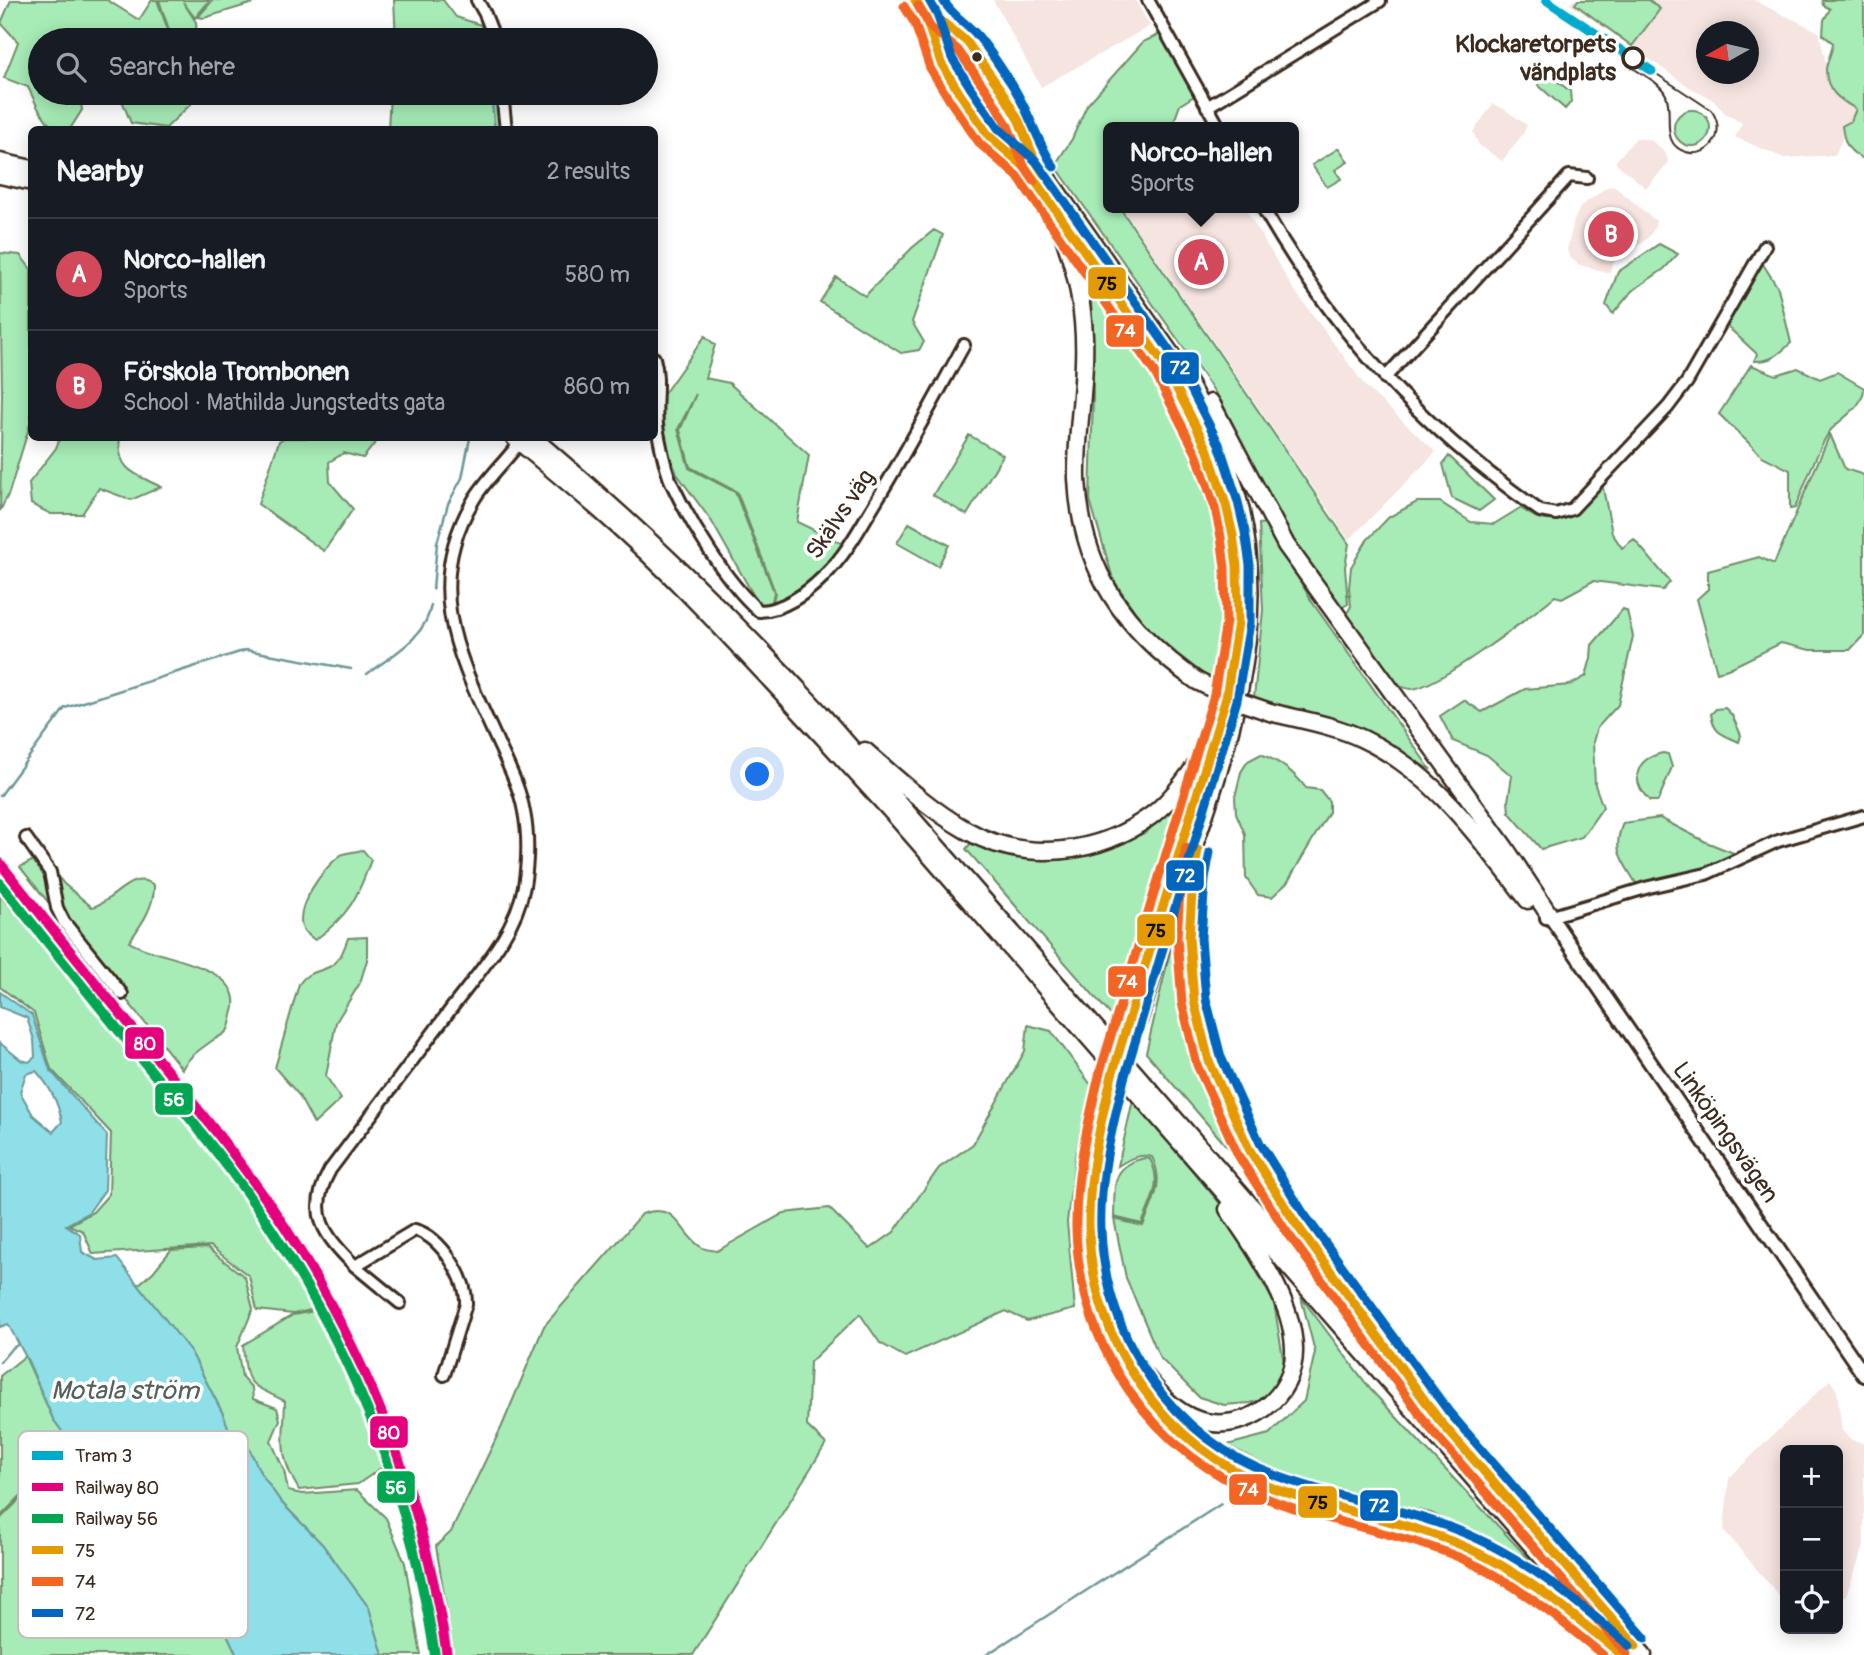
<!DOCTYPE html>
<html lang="en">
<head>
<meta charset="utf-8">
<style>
	:root { --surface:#171b24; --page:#242831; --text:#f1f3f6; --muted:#9ea1a6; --line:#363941; --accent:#d1495b }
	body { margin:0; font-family:Pangolin,sans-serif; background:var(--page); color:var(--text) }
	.controls { position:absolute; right:21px; bottom:21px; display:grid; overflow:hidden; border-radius:10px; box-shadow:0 4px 18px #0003 }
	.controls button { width:63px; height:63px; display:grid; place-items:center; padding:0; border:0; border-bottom:2px solid var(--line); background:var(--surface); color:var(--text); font:35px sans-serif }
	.compass { position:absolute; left:1696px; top:21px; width:63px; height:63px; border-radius:50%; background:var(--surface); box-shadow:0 4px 18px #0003; rotate:262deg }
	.you { position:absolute; left:758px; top:775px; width:24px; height:24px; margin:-18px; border:5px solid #fff; border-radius:50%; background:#1a73e8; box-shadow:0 0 0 10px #1a73e833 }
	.badge { display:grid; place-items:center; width:46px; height:46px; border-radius:50%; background:var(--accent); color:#fff; font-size:23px; font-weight:700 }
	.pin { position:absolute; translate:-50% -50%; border:4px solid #fff; box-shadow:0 2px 7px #0006 }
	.popup { position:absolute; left:1103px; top:122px; width:196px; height:91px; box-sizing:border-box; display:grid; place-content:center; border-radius:10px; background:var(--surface); filter:drop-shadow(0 2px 5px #0005); font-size:23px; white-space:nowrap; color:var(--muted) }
	.popup b { font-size:26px; color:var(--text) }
	.popup::after { content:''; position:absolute; left:50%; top:100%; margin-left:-14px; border:14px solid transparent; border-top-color:var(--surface) }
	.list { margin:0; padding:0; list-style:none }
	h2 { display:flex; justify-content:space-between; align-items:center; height:91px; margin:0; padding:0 28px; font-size:30px }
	h2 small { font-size:23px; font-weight:400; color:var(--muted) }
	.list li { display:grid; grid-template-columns:46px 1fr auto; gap:21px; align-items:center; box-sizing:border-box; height:112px; padding:0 28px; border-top:2px solid var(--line) }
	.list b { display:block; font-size:26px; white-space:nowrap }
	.list p { margin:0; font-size:23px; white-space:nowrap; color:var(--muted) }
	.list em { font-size:23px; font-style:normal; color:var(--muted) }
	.icon { flex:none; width:38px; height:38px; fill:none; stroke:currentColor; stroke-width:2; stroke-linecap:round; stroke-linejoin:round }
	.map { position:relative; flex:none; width:1864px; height:1655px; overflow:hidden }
	.search { position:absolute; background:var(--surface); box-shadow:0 4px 18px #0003; left:28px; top:28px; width:630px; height:77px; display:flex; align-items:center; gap:18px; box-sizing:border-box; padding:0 24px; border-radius:38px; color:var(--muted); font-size:26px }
	.panel { position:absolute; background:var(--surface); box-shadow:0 4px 18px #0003; left:28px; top:126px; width:630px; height:315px; border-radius:10px }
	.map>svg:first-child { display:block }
</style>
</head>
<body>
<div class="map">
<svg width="1864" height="1655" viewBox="0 0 1864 1655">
	<rect width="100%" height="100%" fill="#fff"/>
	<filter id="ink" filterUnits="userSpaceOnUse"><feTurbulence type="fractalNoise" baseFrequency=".0143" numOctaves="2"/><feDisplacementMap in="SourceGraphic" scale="14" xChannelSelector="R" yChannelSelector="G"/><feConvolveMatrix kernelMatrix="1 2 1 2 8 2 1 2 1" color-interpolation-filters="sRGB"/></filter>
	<g filter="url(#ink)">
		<!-- built -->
		<path fill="#f5e4e0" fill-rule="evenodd" d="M993 0H1135L1150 26 1041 87Z
			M1573 0H1753L1819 32 1832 91 1856 108 1851 121 1842 126 1843 137 1835 155 1784 158 1735 137 1742 123 1726 114 1713 100 1688 86 1570 4ZM1706 32H1748V74H1706Z
			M1493 104 1504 109 1527 125 1523 134 1502 161 1479 145 1473 132Z
			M1636 138 1651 140 1666 154 1668 161 1667 165 1646 188 1615 162Z
			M1614 186 1656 221 1654 229 1647 239 1619 257 1613 263 1609 273 1580 265 1570 258 1567 250 1574 221 1580 207 1607 187Z
			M1122 208H1245L1292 287 1366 387 1436 452 1349 540Z
			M1830 1380 1837 1391 1842 1431 1852 1440 1864 1443V1547L1846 1595 1838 1601V1450H1785V1603L1724 1530 1729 1478Z"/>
		<!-- green -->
		<path fill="#a7ecb7" stroke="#718b6a" stroke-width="2" d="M11 0H107L139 20 152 0H157L168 30 162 40H40V93H83L80 96 82 110 70 129 52 128 38 108 28 87 4 78 18 42 1 23Z
			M159 0H210L195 18 183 2 196 22 197 40H164L169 30Z
			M213 0H263L204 18 198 17Z
			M394 0H443L456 17 481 25 484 40H396Z
			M1578 0H1648L1660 9 1632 46 1575 4Z
			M1822 0H1864V159C1848 152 1844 143 1842 126L1851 121 1856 109C1840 100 1826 91 1826 70 1826 63 1832 53 1833 43L1823 35 1824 20 1830 9 1823 5Z
			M1160 34 1194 96 1180 105 1172 127H1108V208H1120L1349 544 1345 567 1348 604 1339 609 1290 536 1221 401 1055 165 1072 139 1087 105 1143 42Z
			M1549 75 1570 91 1571 102 1565 109 1538 85Z
			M130 93H194L192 103 166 128 131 123 123 103Z
			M390 93H462L477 101 484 93H496L501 129 388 130Z
			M1674 128a18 18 0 1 1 36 0a18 18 0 1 1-36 0Z
			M1339 148 1348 162 1335 170 1341 179 1327 187 1312 165Z
			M934 230 943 235 912 322 924 342 919 350 901 353 820 302 836 277 865 296 912 248Z
			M1659 244 1678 254 1664 269 1632 291 1613 314 1606 305 1618 272Z
			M0 253 20 255 31 269V421L9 493 0 511 2 394Z
			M1761 261 1778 288 1791 343C1779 354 1771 362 1754 361L1757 354 1727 326Z
			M1093 278 1179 412 1203 462 1220 512 1227 566 1223 659 1213 683 1152 637 1113 579 1090 500 1093 397 1091 296 1085 281Z
			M705 336 715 345 705 378 729 383 809 455 797 522 843 544 820 575 772 607 775 592 737 492 690 467 680 430 696 394 678 429 689 468 735 492 774 592 771 607 759 605 712 522 677 474 662 437 663 395Z
			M1751 365 1776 375 1798 368 1820 379 1837 372 1864 388C1864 407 1841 418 1830 431 1819 445 1803 490 1795 508L1790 509V470L1762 456 1719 414Z
			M1830 434 1845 469 1864 475V635L1850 650H1810L1781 643 1728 669 1717 672 1697 599 1708 589V571L1759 557 1774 564Z
			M969 435 1003 455 967 515 933 495Z
			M60 438H120C116 471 136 474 161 487L131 500 99 488 82 514H51L31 504 29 483 56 448Z
			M284 438H379L363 458 344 453 329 462 330 482 353 509 324 551 258 504 279 441Z
			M1449 456 1494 500 1479 511 1452 498 1443 464Z
			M1602 483 1612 533 1622 548 1634 539 1670 582 1663 590 1593 581 1562 598 1555 596C1531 616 1438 687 1412 689 1407 689 1400 686 1395 685L1344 619 1351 606 1349 588 1351 567 1367 540 1389 517 1417 502H1440L1471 522 1494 524 1520 508C1527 511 1534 518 1541 519 1568 526 1585 500 1602 483Z
			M909 523 949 545 938 566 897 543Z
			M1267 523 1312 602 1431 770 1373 736 1254 698 1263 610 1259 524Z
			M1623 609 1627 611 1633 636 1618 705 1597 728 1593 742 1595 785 1603 807 1582 837 1541 849 1509 812 1508 801 1512 776 1487 755 1453 741 1440 716 1464 700 1482 712 1525 689 1570 685 1586 676 1591 658 1592 645Z
			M1725 708 1732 715 1741 735 1739 742C1722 734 1714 734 1711 714L1716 709Z
			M1663 753 1668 754 1672 767 1658 801H1650C1630 781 1634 759 1663 753Z
			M1261 754C1280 762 1293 771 1306 788L1320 790 1329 801V812L1287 883 1272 897 1258 895 1246 878 1245 834 1236 813 1235 797 1241 772 1248 761Z
			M1183 791 1189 795 1121 1016 1115 1020 966 849 971 843 1015 857 1061 860 1100 852 1147 832Z
			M1660 818 1706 842 1736 854 1701 873 1637 885C1623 860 1611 852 1623 823Z
			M363 850 371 860C357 899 349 915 315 940 311 937 305 933 303 929 293 908 324 867 341 855 347 852 356 852 363 850Z
			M42 856 64 884 92 907C113 903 131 868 154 885 155 906 141 925 129 942 158 960 250 964 232 1015 231 1019 230 1027 227 1031 224 1034 217 1038 213 1040 201 1049 190 1055 182 1069L20 867Z
			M0 895 263 1217 320 1308 293 1314 257 1310 249 1276 210 1246 93 1254 83 1231 69 1225 93 1212 109 1194 111 1133 51 1069 34 1013 0 987Z
			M1176 926C1182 1008 1208 1080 1236 1157L1146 1053Z
			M367 937V960L360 983 336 1022 326 1076 341 1099 314 1124 298 1094 275 1068 299 984C309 970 315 974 329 967 340 962 344 949 348 938Z
			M1028 1025 1051 1031 1091 1085 1075 1157 1067 1222 1075 1309 1027 1321 1006 1311 905 1357 880 1343 860 1314 810 1362 807 1426 826 1444 693 1655H454L436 1546 451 1532 502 1426 544 1326 642 1214C678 1201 679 1233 701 1247 705 1250 713 1250 717 1251L784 1213 829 1208 870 1249 894 1232 939 1168 973 1144 1025 1051Z
			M1133 1100 1218 1201 1274 1303 1284 1364 1268 1398 1250 1403 1224 1405 1199 1397 1160 1358 1126 1278 1114 1219 1143 1226C1153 1201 1165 1183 1152 1157 1139 1153 1129 1159 1118 1166Z
			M1145 1158 1150 1159C1163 1183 1151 1201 1142 1224L1114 1217C1115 1187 1110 1165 1145 1158Z
			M207 1248 245 1277 253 1309 237 1347 242 1377 252 1388 253 1399 277 1408 280 1420 271 1441 284 1470 288 1491 302 1494 357 1490 386 1518 405 1563 421 1655H383L369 1608 322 1544 281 1502 260 1472 247 1444 231 1435 223 1414 191 1352 138 1285 153 1272 171 1250Z
			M1301 1297 1371 1390 1529 1559 1431 1513 1303 1485 1227 1445 1269 1434 1304 1401 1315 1352Z
			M320 1310 350 1372 387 1464 358 1484 299 1490C277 1454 284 1440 285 1401 247 1382 247 1388 243 1345L293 1315Z
			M25 1356 53 1419 117 1505 177 1559 227 1634 237 1655H0V1519L38 1481 37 1479 0 1517V1376Z"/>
		<!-- water -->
		<path fill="#8edfe7" stroke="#6d9797" stroke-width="2" fill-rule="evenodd" d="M0 992 32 1015 50 1070 107 1135 105 1190 89 1212 66 1225 80 1234 82 1252 97 1260 117 1258 191 1352 223 1414 231 1435 247 1444 260 1472 281 1502 322 1544 369 1608 383 1655H237L227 1634 177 1559 117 1505 53 1419 28 1361 8 1324 0 1327V1043L21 1060 29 1062 35 1057 34 1040 27 1018 0 1007ZM36 1071C50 1086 58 1101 62 1122L53 1132 33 1115 20 1092 26 1074Z"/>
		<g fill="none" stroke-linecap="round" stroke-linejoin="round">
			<!-- stream -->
			<path stroke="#6d9797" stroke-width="2.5" d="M484 29 485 40
				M491 93 495 130
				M433 589 437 543 448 504 462 478 470 438
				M367 674C392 655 426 638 431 605
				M0 796 65 708 246 650 351 669
				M0 1362 11 1349 19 1344
				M986 1655 1221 1504"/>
			<!-- minor casing -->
			<g stroke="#3b2a1e" stroke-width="16">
				<path id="minor" d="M477 0 485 14 495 40
					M1148 0 1219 127
					M502 93 506 130
					M1207 107 1380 1
					M1263 208C1336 335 1420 426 1540 511L1556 514 1572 509 1668 407 1687 382 1765 246
					M654 358C661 383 653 407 658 432 661 448 665 469 672 484 691 524 726 582 759 611 782 611 807 593 823 577 845 556 860 528 875 503 907 451 935 398 964 345
					M1385 378 1569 176 1587 178
					M26 838 50 872 57 908 64 922 122 994
					M1546 918 1649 887 1706 874 1778 841 1864 816
					M355 1266C324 1235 306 1213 330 1170 368 1119 407 1068 445 1017 474 977 515 936 524 886 528 861 529 837 524 812 520 788 508 765 498 743 461 661 421 589 473 501 484 482 502 465 516 447
					M400 1303 355 1266 415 1230C441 1237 467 1278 466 1304L444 1375"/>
			</g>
			<!-- major casing -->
			<g stroke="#3b2a1e" stroke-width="18">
				<path id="major" d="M1550 916 1864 1375"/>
			</g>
			<!-- highway casing -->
			<g stroke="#3b2a1e" stroke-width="21">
				<path id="highway" d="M915 0C968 89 1030 173 1089 258 1175 382 1249 471 1237 632 1232 706 1198 794 1176 866
					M929 0 987 92 1170 353C1200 401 1226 451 1240 507 1271 638 1221 767 1179 889 1164 933 1152 977 1138 1021
					M0 162 32 169
					M0 175 32 182
					M1060 227C1077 270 1086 315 1084 362 1083 401 1076 440 1077 479 1081 569 1124 630 1197 681
					M1211 403 1286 545 1505 848 1550 916
					M515 438C574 487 633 536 686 591 757 663 825 739 894 814L1628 1655
					M533 438C635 524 730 615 820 713L1643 1655
					M1270 712C1301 720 1334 725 1363 739 1435 773 1480 839 1528 900
					M865 751C897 779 929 809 966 830 1025 864 1099 855 1152 815 1174 798 1191 772 1207 750
					M1195 863C1162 1052 1268 1187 1373 1330
					M1104 1105C1092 1155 1084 1205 1089 1257 1102 1361 1176 1452 1274 1490 1336 1514 1404 1520 1466 1547 1520 1570 1565 1608 1610 1645
					M1145 1376C1159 1394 1176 1413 1198 1420 1245 1435 1296 1398 1294 1348 1292 1297 1255 1250 1228 1209"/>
			</g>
			<!-- minor -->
			<use href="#minor" stroke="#fff" stroke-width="10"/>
			<!-- major -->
			<use href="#major" stroke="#fff" stroke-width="12"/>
			<!-- highway -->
			<use href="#highway" stroke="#fff" stroke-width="16"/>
			<!-- tram -->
			<path stroke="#3b2a1e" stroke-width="2" d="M1628 65C1640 73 1660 82 1666 95 1674 114 1659 144 1686 152 1693 154 1701 153 1707 149 1721 139 1720 122 1711 110L1652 71"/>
			<!-- highway-bridge casing -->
			<g stroke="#3b2a1e" stroke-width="21" stroke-linecap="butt">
				<path id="highway-bridge" d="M1197 681 1232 699 1270 712
					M1104 1105 1130 1016"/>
			</g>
			<!-- highway-bridge -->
			<use href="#highway-bridge" stroke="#fff" stroke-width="16"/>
			<!-- bus-1 casing -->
			<g stroke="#fff" stroke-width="14">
				<path id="bus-1" d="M915 0 926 19 941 63 960 94 989 136 1026 168 1165 366 1207 448 1226 505 1233 535 1237 566 1238 622 1226 698 1112 1075C1100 1125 1088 1176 1089 1227 1090 1342 1165 1448 1273 1488 1338 1512 1407 1520 1470 1549 1527 1575 1574 1616 1622 1655
					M929 0 940 20 967 42 1001 90 1019 121 1035 160 1044 174
					M1198 850 1193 878 1189 938 1194 1001 1209 1061 1249 1149 1294 1221 1439 1420 1636 1646"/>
			</g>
			<!-- bus-2 casing -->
			<g stroke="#fff" stroke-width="14">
				<path id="bus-2" d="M904 6 915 24 930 68 950 101 980 144 1017 176 1155 373 1196 453 1215 508 1221 537 1225 567 1226 622 1214 695 1100 1072C1088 1123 1075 1176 1076 1229 1080 1350 1153 1454 1266 1498 1330 1524 1400 1532 1463 1559 1515 1582 1559 1619 1603 1655
					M918 6 931 28 958 50 991 97 1008 126 1024 166 1034 181
					M1186 848 1181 877 1177 937 1182 1003 1197 1065 1238 1155 1284 1228 1429 1427 1627 1654"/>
			</g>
			<!-- bus-3 casing -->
			<g stroke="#fff" stroke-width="14">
				<path id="bus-3" d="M929 0 937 14 952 58 970 87 998 128 1036 161 1176 360 1219 444 1238 502 1245 532 1250 565V623L1237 700 1124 1079C1112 1128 1099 1179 1101 1230 1106 1340 1172 1438 1277 1476 1342 1500 1411 1509 1474 1537 1532 1563 1581 1605 1630 1646
					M943 0C952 16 966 22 977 35 989 49 999 65 1009 80 1028 107 1036 140 1054 167
					M1210 852 1205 879 1201 938 1206 999 1221 1057 1260 1143 1304 1214 1449 1412 1645 1638"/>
			</g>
			<!-- bus-1 -->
			<use href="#bus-1" stroke="#e49a03" stroke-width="9"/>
			<!-- bus-2 -->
			<use href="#bus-2" stroke="#f26522" stroke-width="9"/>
			<!-- bus-3 -->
			<use href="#bus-3" stroke="#0065bd" stroke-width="9"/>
			<!-- rail-1 casing -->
			<g stroke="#fff" stroke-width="16">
				<path id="rail-1" d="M0 863C53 930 106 996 160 1062 203 1115 247 1169 285 1227 371 1361 423 1498 447 1655"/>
			</g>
			<!-- rail-2 casing -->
			<g stroke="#fff" stroke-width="16">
				<path id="rail-2" d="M0 883C49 945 100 1007 149 1068 193 1122 237 1175 274 1233 359 1364 411 1500 435 1655"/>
			</g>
			<!-- rail-1 -->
			<use href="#rail-1" stroke="#e5007d" stroke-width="10"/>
			<!-- rail-2 -->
			<use href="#rail-2" stroke="#00a651" stroke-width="10"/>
			<!-- tram-1 casing -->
			<g stroke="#fff" stroke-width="14">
				<path id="tram-1" d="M1546 0 1652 71"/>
			</g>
			<!-- tram-1 -->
			<use href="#tram-1" stroke="#00a9ce" stroke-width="9"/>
		</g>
	</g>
	<!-- markers -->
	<circle fill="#3b2a1e" stroke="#fff" stroke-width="2.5" cx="977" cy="57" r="6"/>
	<circle fill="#fff" stroke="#3b2a1e" stroke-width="3.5" cx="1633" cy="58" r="10"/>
	<g text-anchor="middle" stroke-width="7" stroke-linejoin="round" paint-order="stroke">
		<!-- stop labels -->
		<g font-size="24" font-weight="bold" fill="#3b2a1e" stroke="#fff" text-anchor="end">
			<text x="1616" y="52">Klockaretorpets<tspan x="1616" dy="28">vändplats</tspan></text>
		</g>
		<!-- street labels -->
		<g font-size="24" fill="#3b2a1e" stroke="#fff">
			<text transform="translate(840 514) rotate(-56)" y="8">Skälvs väg</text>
			<text transform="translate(1726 1132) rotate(55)" y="8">Linköpingsvägen</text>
		</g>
		<!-- water labels -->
		<g font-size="26" font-style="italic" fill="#54605a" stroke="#fff">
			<text x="125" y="1399">Motala ström</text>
		</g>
	</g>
	<!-- legend -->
	<rect x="18" y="1431" width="230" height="207" rx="10" fill="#fff" stroke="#c4bfbc" stroke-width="2"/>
	<rect x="32" y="1451" width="31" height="9" fill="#00a9ce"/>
	<rect x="32" y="1483" width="31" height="8" fill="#e5007d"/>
	<rect x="32" y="1514" width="31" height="9" fill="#00a651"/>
	<rect x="32" y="1546" width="31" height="8" fill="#e49a03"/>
	<rect x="32" y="1577" width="31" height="9" fill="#f26522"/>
	<rect x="32" y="1609" width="31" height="8" fill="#0065bd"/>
	<g font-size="19" fill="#3b2a1e">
		<text x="75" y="1462">Tram 3</text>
		<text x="75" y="1494">Railway 80</text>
		<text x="75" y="1525">Railway 56</text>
		<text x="75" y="1557">75</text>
		<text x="75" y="1588">74</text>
		<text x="75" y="1620">72</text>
	</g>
	<g stroke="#fff" stroke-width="2.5">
		<rect x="1087" y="266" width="40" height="34" rx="7" fill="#e49a03"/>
		<rect x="1105" y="314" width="40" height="34" rx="7" fill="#f26522"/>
		<rect x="1160" y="351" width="40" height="34" rx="7" fill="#0065bd"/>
		<rect x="1165" y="859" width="40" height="33" rx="7" fill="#0065bd"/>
		<rect x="1136" y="913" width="40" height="34" rx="7" fill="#e49a03"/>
		<rect x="1107" y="965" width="40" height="33" rx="7" fill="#f26522"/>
		<rect x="124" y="1026" width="41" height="34" rx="7" fill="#e5007d"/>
		<rect x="154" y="1082" width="40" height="34" rx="7" fill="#00a651"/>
		<rect x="369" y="1415" width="40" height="34" rx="7" fill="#e5007d"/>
		<rect x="376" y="1470" width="40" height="34" rx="7" fill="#00a651"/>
		<rect x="1228" y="1473" width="40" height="33" rx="7" fill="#f26522"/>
		<rect x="1297" y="1485" width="41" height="34" rx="7" fill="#e49a03"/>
		<rect x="1359" y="1489" width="40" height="33" rx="7" fill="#0065bd"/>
	</g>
	<g font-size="19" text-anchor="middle" font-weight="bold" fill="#fff">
		<text x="1125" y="337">74</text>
		<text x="1180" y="374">72</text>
		<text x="1185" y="882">72</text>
		<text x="1127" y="988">74</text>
		<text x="145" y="1050">80</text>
		<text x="174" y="1106">56</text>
		<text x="389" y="1439">80</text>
		<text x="396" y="1494">56</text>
		<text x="1248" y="1496">74</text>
		<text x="1379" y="1512">72</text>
	</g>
	<g font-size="19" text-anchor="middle" font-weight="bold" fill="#111">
		<text x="1107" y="290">75</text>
		<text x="1156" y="937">75</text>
		<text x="1318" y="1509">75</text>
	</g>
</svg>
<div class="controls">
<button>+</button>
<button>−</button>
<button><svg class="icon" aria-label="locate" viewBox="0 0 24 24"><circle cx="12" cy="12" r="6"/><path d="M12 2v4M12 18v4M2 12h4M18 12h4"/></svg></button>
</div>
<svg class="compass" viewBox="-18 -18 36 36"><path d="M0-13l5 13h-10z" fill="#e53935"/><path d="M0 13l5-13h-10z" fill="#9ea1a6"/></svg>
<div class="you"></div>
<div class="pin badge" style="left:1201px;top:262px">A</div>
<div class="popup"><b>Norco-hallen</b>Sports</div>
<div class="pin badge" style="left:1611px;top:234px">B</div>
<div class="search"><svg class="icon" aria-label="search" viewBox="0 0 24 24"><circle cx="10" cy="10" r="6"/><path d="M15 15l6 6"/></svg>Search here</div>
<section class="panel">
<h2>Nearby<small>2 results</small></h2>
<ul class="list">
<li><span class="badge">A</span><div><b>Norco-hallen</b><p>Sports</p></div><em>580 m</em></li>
<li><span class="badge">B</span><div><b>Förskola Trombonen</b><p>School · Mathilda Jungstedts gata</p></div><em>860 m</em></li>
</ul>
</section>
</div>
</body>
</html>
